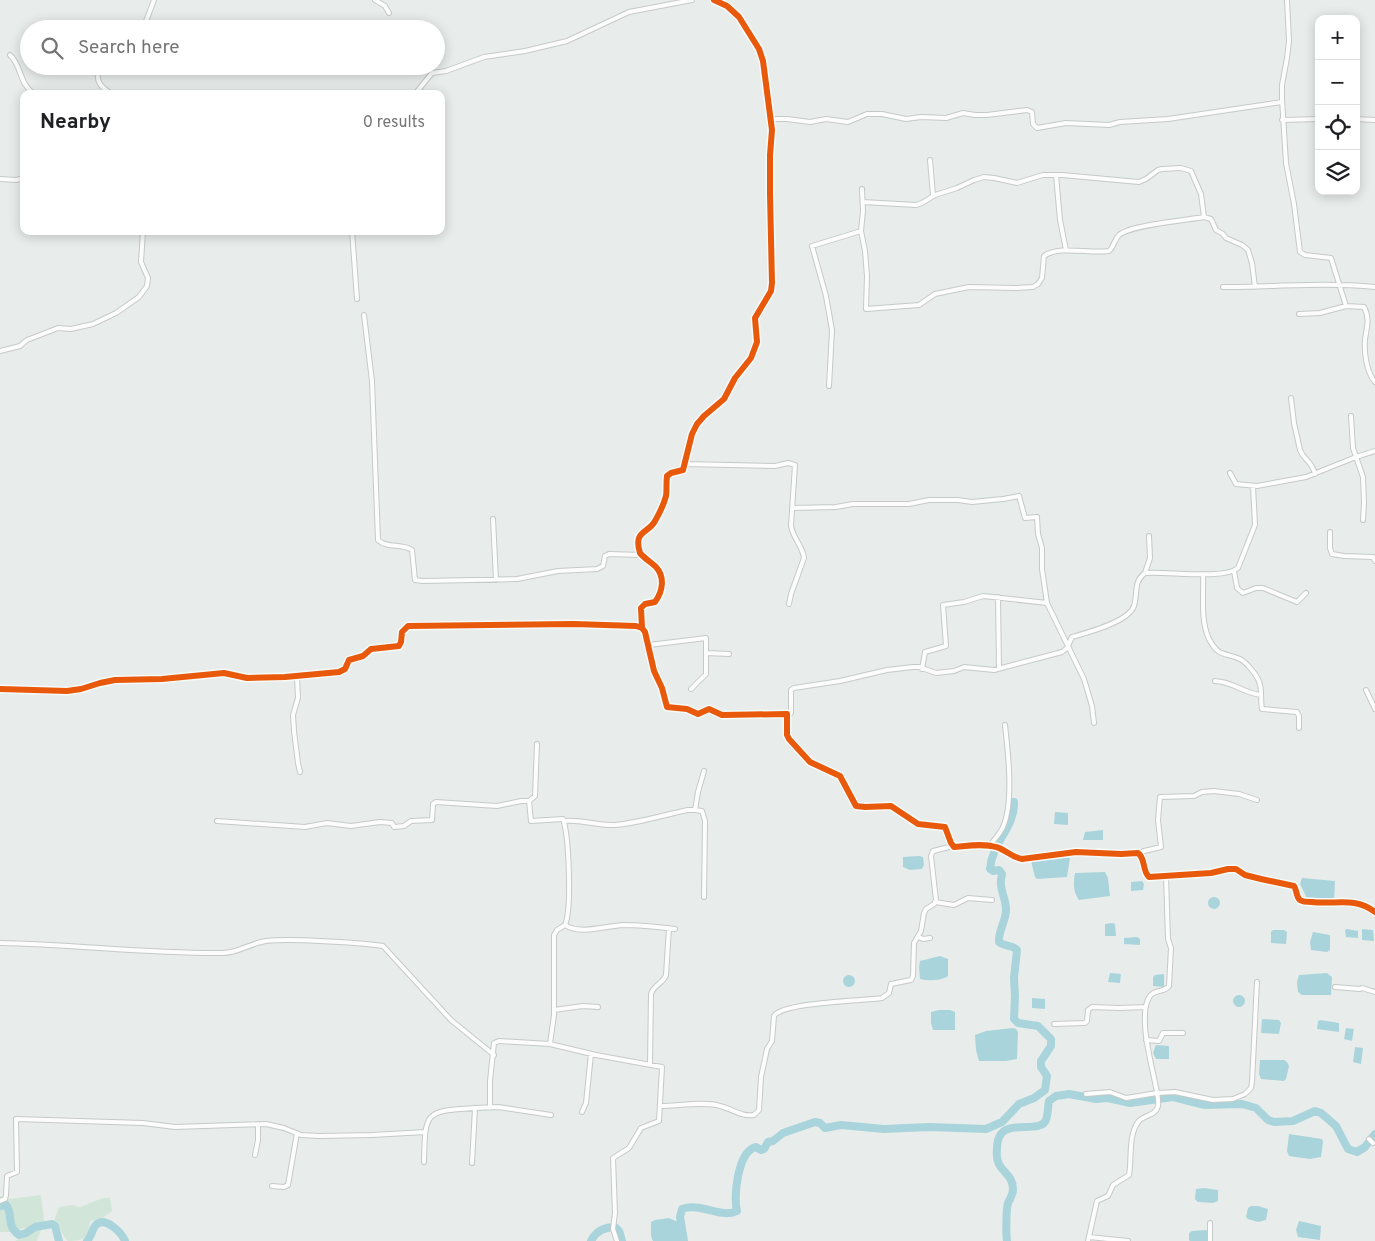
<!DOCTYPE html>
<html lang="en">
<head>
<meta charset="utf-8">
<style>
	:root { --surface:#fff; --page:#f2f2f2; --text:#202124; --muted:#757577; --line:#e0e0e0 }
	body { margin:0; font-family:Overpass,sans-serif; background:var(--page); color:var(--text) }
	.controls { position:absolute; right:15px; top:15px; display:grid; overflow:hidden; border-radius:10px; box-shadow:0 2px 12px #0003 }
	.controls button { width:45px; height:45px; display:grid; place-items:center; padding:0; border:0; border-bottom:1px solid var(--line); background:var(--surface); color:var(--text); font:25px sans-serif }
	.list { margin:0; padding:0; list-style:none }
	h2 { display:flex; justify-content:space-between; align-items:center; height:65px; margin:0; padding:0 20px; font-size:21px }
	h2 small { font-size:16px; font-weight:400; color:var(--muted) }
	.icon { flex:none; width:28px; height:28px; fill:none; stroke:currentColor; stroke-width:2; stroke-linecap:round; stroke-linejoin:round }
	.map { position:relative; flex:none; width:1375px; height:1241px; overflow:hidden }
	.search { position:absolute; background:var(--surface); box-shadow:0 2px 12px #0003; left:20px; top:20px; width:425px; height:55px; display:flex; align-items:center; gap:12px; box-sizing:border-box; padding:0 18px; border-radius:28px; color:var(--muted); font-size:19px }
	.panel { position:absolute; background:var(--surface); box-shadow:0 2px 12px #0003; left:20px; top:90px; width:425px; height:145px; border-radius:10px }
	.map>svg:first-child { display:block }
</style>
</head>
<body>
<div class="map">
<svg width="1375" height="1241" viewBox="0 0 1375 1241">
	<rect width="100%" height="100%" fill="#e8edeb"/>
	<!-- green -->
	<path fill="#d1e6d8" d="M41 1195 44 1221 37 1241H15L26 1235 29 1232 25 1228 9 1232H0V1196L9 1199Z
		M103 1198H110L112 1211 101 1219 90 1221C89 1237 85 1241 68 1241 61 1235 62 1226 54 1221L59 1207 73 1205 80 1207Z"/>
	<!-- water -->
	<path fill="#a9d4db" d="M1055 812 1068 813V825L1054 824Z
		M1103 830V840H1083L1085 832Z
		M919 856 923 857 924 865 922 869 910 870 903 867V857Z
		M1065 856 1070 858 1067 877 1037 879 1035 877 1031 861Z
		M1105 872 1108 878 1110 896 1079 900C1073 892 1073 883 1075 873Z
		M1302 878 1335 881 1334 901 1316 900 1307 898 1300 884Z
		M1142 881 1144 884 1143 890 1131 891V882Z
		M1208 903a6 6 0 1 1 12 0a6 6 0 1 1-12 0Z
		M1112 923 1115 924 1116 936H1105V924Z
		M1347 929 1358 931V938L1346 937 1345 930Z
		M1362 929 1373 930 1374 941 1362 940Z
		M1273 930H1284L1287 932 1286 944 1271 943V932Z
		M1313 932 1330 935V950L1327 952 1311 950 1310 942Z
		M1137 937 1140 939V945L1124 944V938Z
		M940 956 948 959V976C941 981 928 981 920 979L919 967 920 961Z
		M1110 973 1121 974 1120 983 1108 982Z
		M1327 973 1332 977 1331 995H1302L1298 992 1297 982 1299 975Z
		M1155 975 1164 974V987L1153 986V977Z
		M843 981a6 6 0 1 1 12 0a6 6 0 1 1-12 0Z
		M1233 1001a6 6 0 1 1 12 0a6 6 0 1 1-12 0Z
		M1032 998 1045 999V1009L1032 1008Z
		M939 1010H950L955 1012V1030H933L931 1023V1012Z
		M1262 1019 1279 1020 1281 1023 1279 1034 1261 1033Z
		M1320 1020 1339 1023V1032L1317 1029 1318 1021Z
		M1013 1028 1016 1029 1018 1032 1017 1059 1006 1061H979L976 1050 975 1035 986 1031Z
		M1346 1028 1354 1029 1352 1041 1344 1039Z
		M1156 1045 1169 1046V1059H1156L1153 1053Z
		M1355 1047 1363 1048 1361 1064 1353 1062Z
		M1260 1060H1284L1287 1062 1289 1066 1286 1079 1284 1081 1261 1079 1259 1074Z
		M1289 1134 1322 1139 1323 1142 1321 1157 1310 1159 1289 1156 1287 1151Z
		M1196 1189 1204 1188 1218 1190V1201L1213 1203 1198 1202 1195 1199Z
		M1258 1206 1268 1209 1266 1220 1258 1222 1248 1219 1246 1217 1248 1208 1251 1206Z
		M669 1218 678 1222 680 1230V1241H653L651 1236V1222L655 1220Z
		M1299 1221 1321 1226 1320 1240 1298 1237 1296 1230Z
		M1206 1230 1209 1233 1208 1241H1190L1189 1240V1233L1192 1231Z"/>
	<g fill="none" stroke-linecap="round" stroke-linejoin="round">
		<!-- river -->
		<path stroke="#a9d4db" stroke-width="8" d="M0 1206 6 1205C14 1214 5 1225 19 1235L26 1233 35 1227 52 1224 55 1226 59 1241
			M87 1241C92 1236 93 1226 97 1224 106 1217 122 1233 125 1241
			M591 1241C596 1231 604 1227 615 1227L619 1231 622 1241
			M684 1241 680 1217 682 1209C700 1202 722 1219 737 1211 733 1196 738 1151 756 1147L761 1150 764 1149 768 1142 773 1141 783 1133 815 1122 820 1123 825 1128 841 1125 884 1129 929 1127 986 1129 1002 1122 1019 1104 1034 1098 1045 1090 1047 1076 1041 1067V1061L1051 1046V1039L1038 1026 1018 1023 1014 1019 1015 996 1014 978 1017 950C1013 945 1005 947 999 942 998 931 1006 921 1006 910 1006 896 998 890 1002 874L999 870 993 871 990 869C992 842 1015 828 1014 802
			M1007 1241C1006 1235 1006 1209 1008 1203 1010 1198 1013 1195 1013 1189 1013 1171 994 1172 997 1149 997 1144 998 1138 1001 1134 1010 1121 1041 1133 1046 1120 1048 1114 1048 1106 1049 1101L1056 1096 1069 1094 1096 1099 1108 1098 1130 1103 1173 1097 1205 1105 1242 1104 1256 1108 1268 1120 1274 1122 1293 1121 1315 1111 1321 1113 1336 1126 1348 1149 1357 1152 1365 1147 1375 1134"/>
		<!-- street casing -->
		<g stroke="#c5cac8" stroke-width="6">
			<path id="street" d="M375 0 385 6 389 13
				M1287 0 1289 41 1287 58 1282 85V99L1286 163 1294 204 1300 252 1305 255 1331 258 1346 306
				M143 29 154 0
				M10 55C22 66 19 84 34 94
				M99 66C95 81 100 87 112 94
				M415 94 432 73 446 71 484 57 525 51 567 41 629 12 692 0
				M771 119H787L810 122 826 119 848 122 867 114H882L906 119 921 117 946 118 963 113 975 115H987L1027 110 1032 112 1033 124 1037 128 1066 123 1109 125 1120 122 1168 119 1282 102
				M1356 119 1375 120
				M1282 120 1319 119
				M930 160 933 195
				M1056 175 1060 220 1066 250
				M0 179 16 180 24 178
				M862 189 863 211 861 231 865 251 867 276 866 309 919 305 935 294 969 287 1016 288 1033 287 1038 284 1042 278 1044 256C1059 245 1090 254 1109 251 1114 247 1114 240 1119 235 1130 225 1187 220 1204 217L1211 219 1216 230 1223 234 1226 238 1242 245 1248 250 1252 263 1255 287
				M863 202 916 205 922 203 935 195 957 188 974 180 984 177 994 178 1017 183 1043 175H1062L1139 182 1146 179 1158 170 1162 169 1181 168 1191 171 1201 194 1204 217
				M352 231 357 299
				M1223 287C1274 287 1324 282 1375 287
				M1299 314 1320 313 1346 306 1364 307C1370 318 1367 327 1365 339 1364 352 1366 371 1375 382
				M364 315 372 381 378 540C388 549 401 543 412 550L415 580 423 581 517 579 558 571 597 569 603 566 605 556 609 554 642 555
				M0 351 20 346 27 340 58 328 71 329 93 324 116 313 139 297 147 286 148 278 141 262 143 231
				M829 386 832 330 826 296 812 246 861 231
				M1291 398 1294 423 1300 450C1304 461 1311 459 1315 474
				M1351 416 1353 448 1363 477 1364 503 1363 520
				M1356 457 1375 451
				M684 464 775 466 788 463 795 465 791 526C793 538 803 547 804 558L791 594 789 604
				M1230 473 1236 484 1257 486 1306 477 1356 457
				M792 508 836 507 853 504H909L929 500H958L972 502 1003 499 1019 496 1025 518 1037 517 1038 534 1042 548V569L1047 603 1084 679 1092 706 1094 723
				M493 519 496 580
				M1330 532V548L1332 554 1344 556 1373 557 1375 561
				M1234 571 1237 588 1243 593 1256 588H1263L1297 602 1306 593
				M1145 573 1150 558 1149 536
				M1203 574C1204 594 1200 620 1209 639 1219 658 1225 652 1240 659 1246 662 1255 673 1258 679 1263 688 1260 700 1262 709L1297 712 1299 716V728
				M998 597 999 668
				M642 628 641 608 645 604 655 602C663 591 665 577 656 567 651 562 645 559 640 553 633 530 648 534 655 521 659 514 664 504 666 496 667 490 666 483 667 476L671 473 683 470 692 434 697 424 704 416 724 399 735 378 751 358 757 342 755 318 771 291 772 283 770 194V155L772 130 763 61 759 49 739 17 727 6 714 0
				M649 645 706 638V674L691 689
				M706 653 729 654
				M922 669 925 652 946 646 943 605 964 602 983 596 1047 603
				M297 676 298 698 293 715 294 731 298 763 300 772
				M1215 681C1234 682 1243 693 1261 695
				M1366 690 1375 709
				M787 714 791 713V690L794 688 840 681 887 670 913 667H919L936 673 954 671 964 667 994 670 1062 652 1067 648 1072 637C1086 633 1129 622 1134 606 1138 593 1133 582 1145 573 1167 571 1223 580 1238 568L1255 525 1253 486
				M529 801 535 796 537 744
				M695 810 698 792 704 771
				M217 821 305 827 327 823 351 826 380 822 392 823 394 827 404 826 411 821 432 820 433 804 436 802 497 806 521 801H529L531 821 563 819C569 836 572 909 565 925L557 930 554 935V1015L550 1044
				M564 821C581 819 597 826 615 825 639 823 663 815 688 810H695L702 811 705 821 704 897
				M989 846C994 840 1000 834 1003 827 1014 802 1008 752 1005 725
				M1140 853 1144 851 1161 847 1158 820 1160 797 1194 796 1202 792 1214 791 1239 794 1257 800
				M935 902 954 905 968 898 992 900
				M565 925C580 935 606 926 623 925 641 925 658 927 675 929
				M919 937 923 939 930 938
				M0 943C74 944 148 954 223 953 238 953 251 943 266 941 284 939 302 940 319 941 341 942 362 943 383 946L451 1020 494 1055
				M1335 987 1360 989 1362 988 1375 992
				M554 1010 583 1006 598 1007
				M1054 1024 1085 1023 1087 1021 1088 1010 1092 1007 1119 1008 1146 1007
				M1146 1040 1159 1041 1163 1033H1183
				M650 1065 651 994C653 985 663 984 666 975L669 928
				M1086 1094 1110 1092 1126 1098 1157 1093 1175 1092 1213 1100 1233 1099 1245 1094 1251 1088 1252 1082 1257 982
				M661 1106C677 1106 706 1101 720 1106 733 1109 741 1117 754 1115L759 1110 761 1077 767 1049 772 1041 774 1016C783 1002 862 1001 882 998L889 993 891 984 911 980 913 976 914 943 921 931 924 913 926 909 934 904 936 900 931 856 933 851 953 846
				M490 1108V1081L494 1043 499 1041 550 1044 596 1055 662 1067 659 1121 641 1128 629 1148 613 1158 615 1213 613 1229 617 1241
				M582 1112 586 1103 591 1054
				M1369 1139 1373 1143
				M255 1155 258 1140V1124
				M424 1162C425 1111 425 1111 475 1108
				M472 1163 475 1108 498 1107 551 1115
				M272 1186 284 1187 288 1185 297 1133
				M0 1201 5 1199 6 1195 7 1176 17 1172 16 1119 143 1123 175 1127 266 1124 284 1128 301 1135 319 1136 372 1135 425 1132
				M1210 1223V1241
				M1089 1237 1128 1241
				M1088 1241 1097 1201 1108 1196 1113 1185 1129 1175C1132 1159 1128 1136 1138 1122 1143 1115 1156 1116 1158 1106 1159 1100 1157 1093 1156 1087 1152 1066 1137 1014 1150 996 1155 989 1164 993 1169 986L1171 948 1168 939 1166 876"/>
		</g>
		<!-- secondary casing -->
		<g stroke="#c3cbc8" stroke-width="8">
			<path id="secondary" d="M0 689 67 691 81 689 100 683 115 680 162 679 224 673 247 678 285 677 339 672 345 669 349 660 363 656 371 649 399 646 401 642 402 632 408 626 574 624 636 626 642 628 645 632 654 671 662 688 667 707 687 709 698 714 709 709 722 715 787 714V735L789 739 810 762 840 776 856 806 865 807 891 806 918 824 945 827 951 843 954 847C967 846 983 843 996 847 1005 849 1011 857 1022 859L1076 852 1121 854 1138 853C1146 859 1142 871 1149 877L1211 873 1228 869H1236L1245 875 1261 879 1294 886C1297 890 1296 897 1300 900 1303 902 1308 902 1312 902 1334 905 1355 896 1375 912"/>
		</g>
		<!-- street -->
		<use href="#street" stroke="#fcfcfc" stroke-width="4"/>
		<!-- secondary -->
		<use href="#secondary" stroke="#fcfcfc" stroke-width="5"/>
		<!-- cycleway casing -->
		<g stroke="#f7fbf9" stroke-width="9">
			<path id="cycleway" d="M642 628 641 608 645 604 655 602C663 591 665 577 656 567 651 562 645 559 640 553 633 530 648 534 655 521 659 514 664 504 666 496 667 490 666 483 667 476L671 473 683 470 692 434 697 424 704 416 724 399 735 378 751 358 757 342 755 318 771 291 772 283 770 194V155L772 130 763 61 759 49 739 17 727 6 714 0
				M0 689 67 691 81 689 100 683 115 680 162 679 224 673 247 678 285 677 339 672 345 669 349 660 363 656 371 649 399 646 401 642 402 632 408 626 574 624 636 626 642 628 645 632 654 671 662 688 667 707 687 709 698 714 709 709 722 715 787 714V735L789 739 810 762 840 776 856 806 865 807 891 806 918 824 945 827 951 843 954 847C967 846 983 843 996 847 1005 849 1011 857 1022 859L1076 852 1121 854 1138 853C1146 859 1142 871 1149 877L1211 873 1228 869H1236L1245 875 1261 879 1294 886C1297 890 1296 897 1300 900 1303 902 1308 902 1312 902 1334 905 1355 896 1375 912"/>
		</g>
		<!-- cycleway -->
		<use href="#cycleway" stroke="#e8590c" stroke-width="6"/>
	</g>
</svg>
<div class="controls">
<button>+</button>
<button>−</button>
<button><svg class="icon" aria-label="locate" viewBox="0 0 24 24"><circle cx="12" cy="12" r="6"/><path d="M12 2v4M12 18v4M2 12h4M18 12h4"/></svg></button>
<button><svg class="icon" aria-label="layers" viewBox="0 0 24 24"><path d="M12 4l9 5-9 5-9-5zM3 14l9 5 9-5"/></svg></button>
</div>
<div class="search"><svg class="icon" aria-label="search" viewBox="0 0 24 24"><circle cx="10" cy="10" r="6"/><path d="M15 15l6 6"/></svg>Search here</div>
<section class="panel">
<h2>Nearby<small>0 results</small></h2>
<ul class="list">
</ul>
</section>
</div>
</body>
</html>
